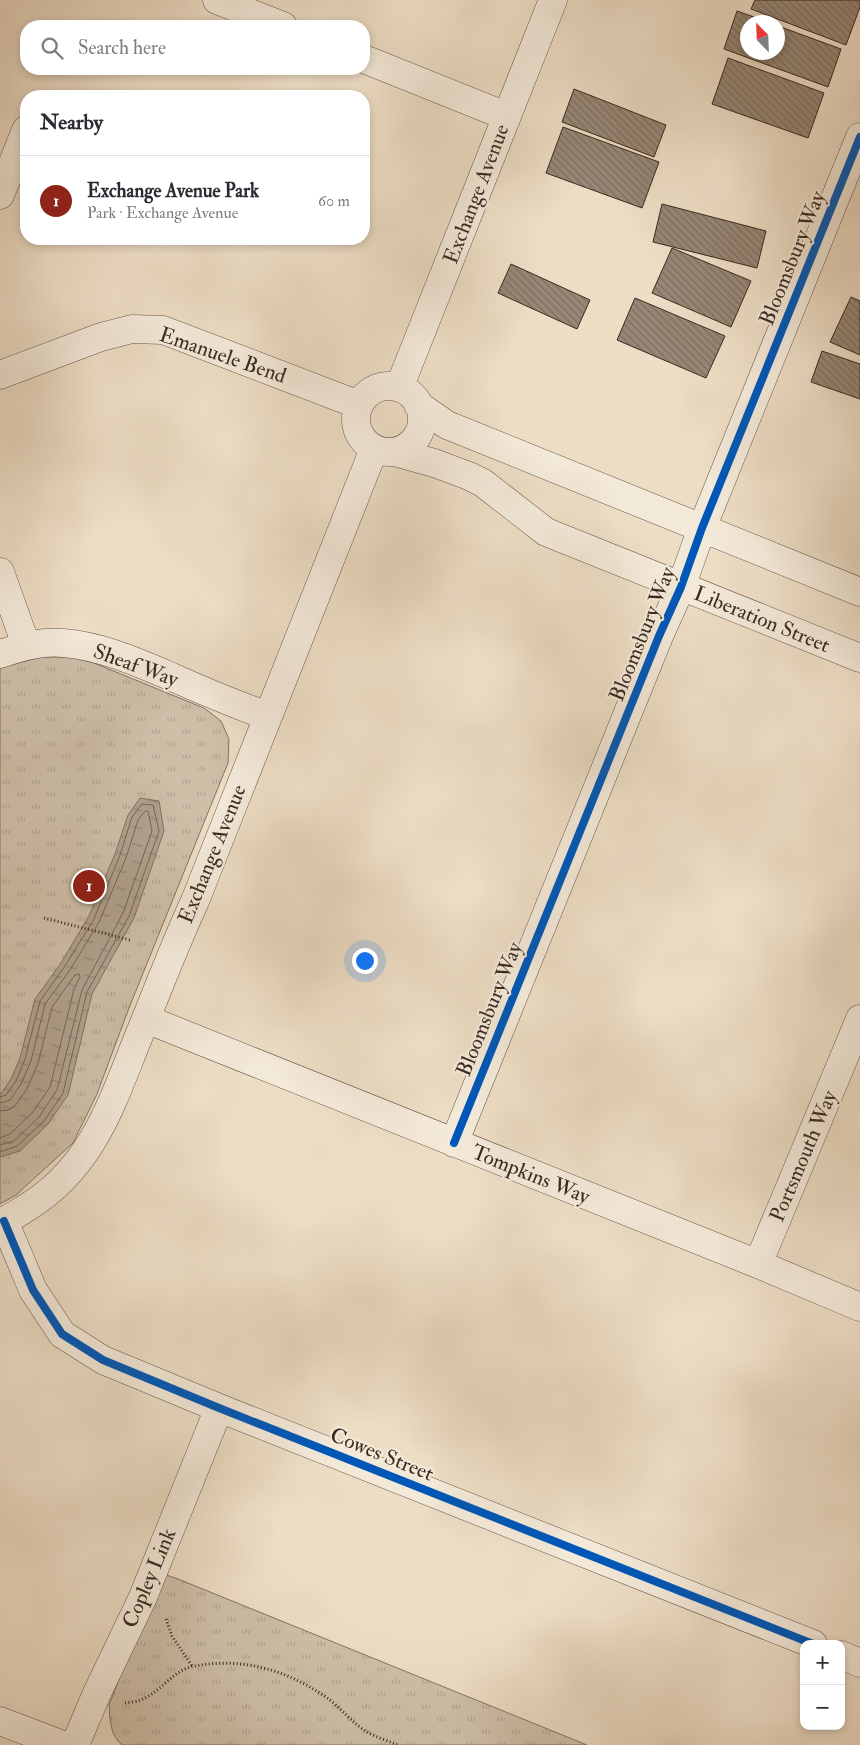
<!DOCTYPE html>
<html lang="en">
<head>
<meta charset="utf-8">
<style>
	:root { --surface:#fff; --page:#f2f2f3; --text:#2b2b33; --muted:#7c7c81; --line:#e1e1e2; --accent:#8f2418 }
	body { margin:0; font-family:"IM FELL Double Pica",serif; background:var(--page); color:var(--text) }
	.controls { position:absolute; right:15px; bottom:15px; display:grid; overflow:hidden; border-radius:10px; box-shadow:0 2px 8px #0003 }
	.controls button { width:45px; height:45px; display:grid; place-items:center; padding:0; border:0; border-bottom:1px solid var(--line); background:var(--surface); color:var(--text); font:25px sans-serif }
	.compass { position:absolute; left:740px; top:15px; width:45px; height:45px; border-radius:50%; background:var(--surface); box-shadow:0 2px 8px #0003; rotate:337deg }
	.you { position:absolute; left:364px; top:960px; width:18px; height:18px; margin:-12px; border:4px solid #fff; border-radius:50%; background:#1a73e8; box-shadow:0 0 0 8px #1a73e833 }
	.badge { display:grid; place-items:center; width:32px; height:32px; border-radius:50%; background:var(--accent); color:#fff; font-size:16px; font-weight:700 }
	.pin { position:absolute; translate:-50% -50%; border:2px solid #fff; box-shadow:0 1px 5px #0006 }
	.list { margin:0; padding:0; list-style:none }
	h2 { display:flex; justify-content:space-between; align-items:center; height:65px; margin:0; padding:0 20px; font-size:21px }
	h2 small { font-size:16px; font-weight:400; color:var(--muted) }
	.list li { display:grid; grid-template-columns:32px 1fr auto; gap:15px; align-items:center; box-sizing:border-box; height:90px; padding:0 20px; border-top:1px solid var(--line) }
	.list b { display:block; font-size:19px; white-space:nowrap }
	.list p { margin:0; font-size:16px; white-space:nowrap; color:var(--muted) }
	.list em { font-size:16px; font-style:normal; color:var(--muted) }
	.icon { flex:none; width:28px; height:28px; fill:none; stroke:currentColor; stroke-width:2; stroke-linecap:round; stroke-linejoin:round }
	.map { position:relative; flex:none; width:860px; height:1745px; overflow:hidden }
	.search { position:absolute; background:var(--surface); box-shadow:0 2px 8px #0003; left:20px; top:20px; width:350px; height:55px; display:flex; align-items:center; gap:12px; box-sizing:border-box; padding:0 18px; border-radius:20px; color:var(--muted); font-size:19px }
	.panel { position:absolute; background:var(--surface); box-shadow:0 2px 8px #0003; left:20px; top:90px; width:350px; height:155px; border-radius:20px }
	.map>svg:first-child { display:block }
</style>
</head>
<body>
<div class="map">
<svg width="860" height="1745" viewBox="0 0 860 1745">
	<defs>
		<pattern id="park-tufts" width="24" height="20" patternUnits="userSpaceOnUse" patternTransform="scale(1.25)"><rect width="24" height="20" fill="#cebfa9"/><path d="M3 7l-1-3M5 7V3M7 7l1-3M15 17l-1-3M17 17v-4M19 17l1-3" fill="none" stroke="#b2a491"/></pattern>
		<pattern id="water-ripples" width="26" height="14" patternUnits="userSpaceOnUse" patternTransform="scale(1.25)"><rect width="26" height="14" fill="#b0a08d"/><path d="M2 4q2-2 4 0t4 0M15 11q2-2 4 0t4 0" fill="none" stroke="#908373"/></pattern>
		<pattern id="building-back-hatch" width="6" height="6" patternUnits="userSpaceOnUse" patternTransform="scale(1.25)"><rect width="6" height="6" fill="#978776"/><path d="M-1 5l2 2M0 0l6 6M5-1l2 2" fill="none" stroke="#7c6f60"/></pattern>
	</defs>
	<rect width="100%" height="100%" fill="#edddc5"/>
	<filter id="stains"><feTurbulence type="fractalNoise" baseFrequency=".004" numOctaves="4"/><feColorMatrix values="0 0 0 0 .2 0 0 0 0 .09 0 0 0 0 .02 0 0 0 .5 -.17"/></filter>
	<radialGradient id="worn" r=".72"><stop offset=".6" stop-color="#630" stop-opacity="0"/><stop offset="1" stop-color="#630" stop-opacity=".3"/></radialGradient>
	<!-- park -->
	<path fill="url(#park-tufts)" stroke="#847464" d="M41 657H70L94 663 204 708 221 721 229 739 228 763 129 1008 97 1094 73 1143 16 1195 0 1204V668Z
		M161 1573 178 1579 587 1745H122C110 1735 110 1720 109 1705Z"/>
	<!-- water -->
	<path fill="url(#water-ripples)" stroke="#807161" d="M140 798 159 801 164 831 134 918 92 994 68 1095 48 1124 20 1151 0 1157V1095L11 1079 20 1058 35 999 61 963 89 916 115 854 128 815Z"/>
	<g fill="none" stroke-linecap="round" stroke-linejoin="round">
		<!-- shore -->
		<path stroke="#746556" stroke-width="1" d="M0 1097 6 1095 16 1081 25 1059 40 1001 65 966 94 919 120 855 132 817 142 804 153 805 159 831 129 916 87 992 63 1093 44 1121 17 1146 0 1152
			M0 1103 10 1100 21 1084 31 1061 45 1004 70 970 99 922 126 858 138 820 145 811H148L152 831 123 913 82 990 57 1090 39 1117 14 1141 0 1145
			M0 1111 8 1110 15 1106 27 1089 38 1063 52 1007 75 975 79 974 80 977 74 989 50 1087 33 1112 10 1134 0 1138"/>
	</g>
	<!-- building -->
	<path fill="url(#building-back-hatch)" stroke="#392a20" d="M755 0H858L860 1V7L846 45 751 9Z
		M737 11 768 22H748V52H778V26L841 49 828 87 724 49Z
		M728 58 824 93 808 138 712 104Z
		M574 89 666 125 654 157 562 122Z
		M563 127 659 162 642 208 546 173Z
		M662 204 766 231 757 268 653 242Z
		M672 248 751 281 731 327 652 293Z
		M511 264 590 300 577 329 498 293Z
		M851 297 860 301V355L830 342Z
		M635 298 725 336 706 378 617 340Z
		M822 351 860 364V399L811 382Z"/>
	<g fill="none" stroke-linecap="round" stroke-linejoin="round">
		<!-- minor casing -->
		<g stroke="#665749" stroke-width="29">
			<path id="minor" d="M217 0 283 26
				M364 59 506 116
				M0 195 26 130
				M0 375 101 337 132 329 163 330 359 405
				M356 419a33 33 0 1 1 66 0a33 33 0 1 1-66 0Z
				M399 388 553 0
				M418 405 447 425 860 592
				M395 452 434 463 469 476 483 483 546 532 860 658
				M0 572 26 645
				M0 654C21 647 41 641 63 643 101 646 137 662 172 677 203 691 235 704 267 716
				M146 1019 758 1264 860 1307
				M454 1143 659 636 681 587 702 528 860 137
				M4 1221 33 1290 62 1334 103 1360 219 1408 813 1644
				M0 1223C9 1219 18 1213 26 1208 92 1168 111 1105 138 1038 157 992 174 946 195 901L374 449
				M758 1264 860 1019
				M841 1655 860 1663
				M0 1721 63 1745
				M75 1745 97 1693 143 1597 219 1408"/>
		</g>
		<!-- path -->
		<path stroke="#392a20" stroke-width="3" stroke-dasharray="1 2.5" stroke-linecap="butt" d="M44 918 130 940
			M166 1619 172 1636 192 1666
			M125 1703C130 1702 136 1702 140 1700 161 1693 173 1669 195 1666 243 1657 286 1670 326 1697 340 1707 352 1723 367 1732 376 1737 388 1741 398 1745"/>
		<!-- minor -->
		<use href="#minor" stroke="#f3e9d9" stroke-width="28"/>
		<!-- cycleway casing -->
		<g stroke="#f3e9d9" stroke-width="11">
			<path id="cycleway" d="M454 1143 659 636 681 587 702 528 860 137
				M4 1221 33 1290 62 1334 103 1360 219 1408 813 1644"/>
		</g>
		<!-- cycleway -->
		<use href="#cycleway" stroke="#0057b8" stroke-width="8"/>
	</g>
	<g text-anchor="middle" stroke-width="4.5" stroke-linejoin="round" paint-order="stroke">
		<!-- street labels -->
		<g font-size="21" fill="#392a20" stroke="#f3e9d9">
			<text transform="translate(476 194) rotate(-69)" y="7">Exchange Avenue</text>
			<text transform="translate(792 258) rotate(-68)" y="7">Bloomsbury Way</text>
			<text transform="translate(223 355) rotate(19)" y="7">Emanuele Bend</text>
			<text transform="translate(762 619) rotate(22)" y="7">Liberation Street</text>
			<text transform="translate(642 634) rotate(-68)" y="7">Bloomsbury Way</text>
			<text transform="translate(136 665) rotate(20)" y="7">Sheaf Way</text>
			<text transform="translate(212 854) rotate(-68)" y="7">Exchange Avenue</text>
			<text transform="translate(489 1009) rotate(-68)" y="7">Bloomsbury Way</text>
			<text transform="translate(803 1156) rotate(-67)" y="7">Portsmouth Way</text>
			<text transform="translate(531 1174) rotate(22)" y="7">Tompkins Way</text>
			<text transform="translate(382 1454) rotate(22)" y="7">Cowes Street</text>
			<text transform="translate(149 1578) rotate(-67)" y="7">Copley Link</text>
		</g>
	</g>
	<rect width="100%" height="100%" filter="url(#stains)"/>
	<rect width="100%" height="100%" fill="url(#worn)"/>
</svg>
<div class="controls">
<button>+</button>
<button>−</button>
</div>
<svg class="compass" viewBox="-18 -18 36 36"><path d="M0-13l5 13h-10z" fill="#e53935"/><path d="M0 13l5-13h-10z" fill="#7c7c81"/></svg>
<div class="you"></div>
<div class="pin badge" style="left:89px;top:886px">1</div>
<div class="search"><svg class="icon" aria-label="search" viewBox="0 0 24 24"><circle cx="10" cy="10" r="6"/><path d="M15 15l6 6"/></svg>Search here</div>
<section class="panel">
<h2>Nearby<small></small></h2>
<ul class="list">
<li><span class="badge">1</span><div><b>Exchange Avenue Park</b><p>Park · Exchange Avenue</p></div><em>60 m</em></li>
</ul>
</section>
</div>
</body>
</html>
